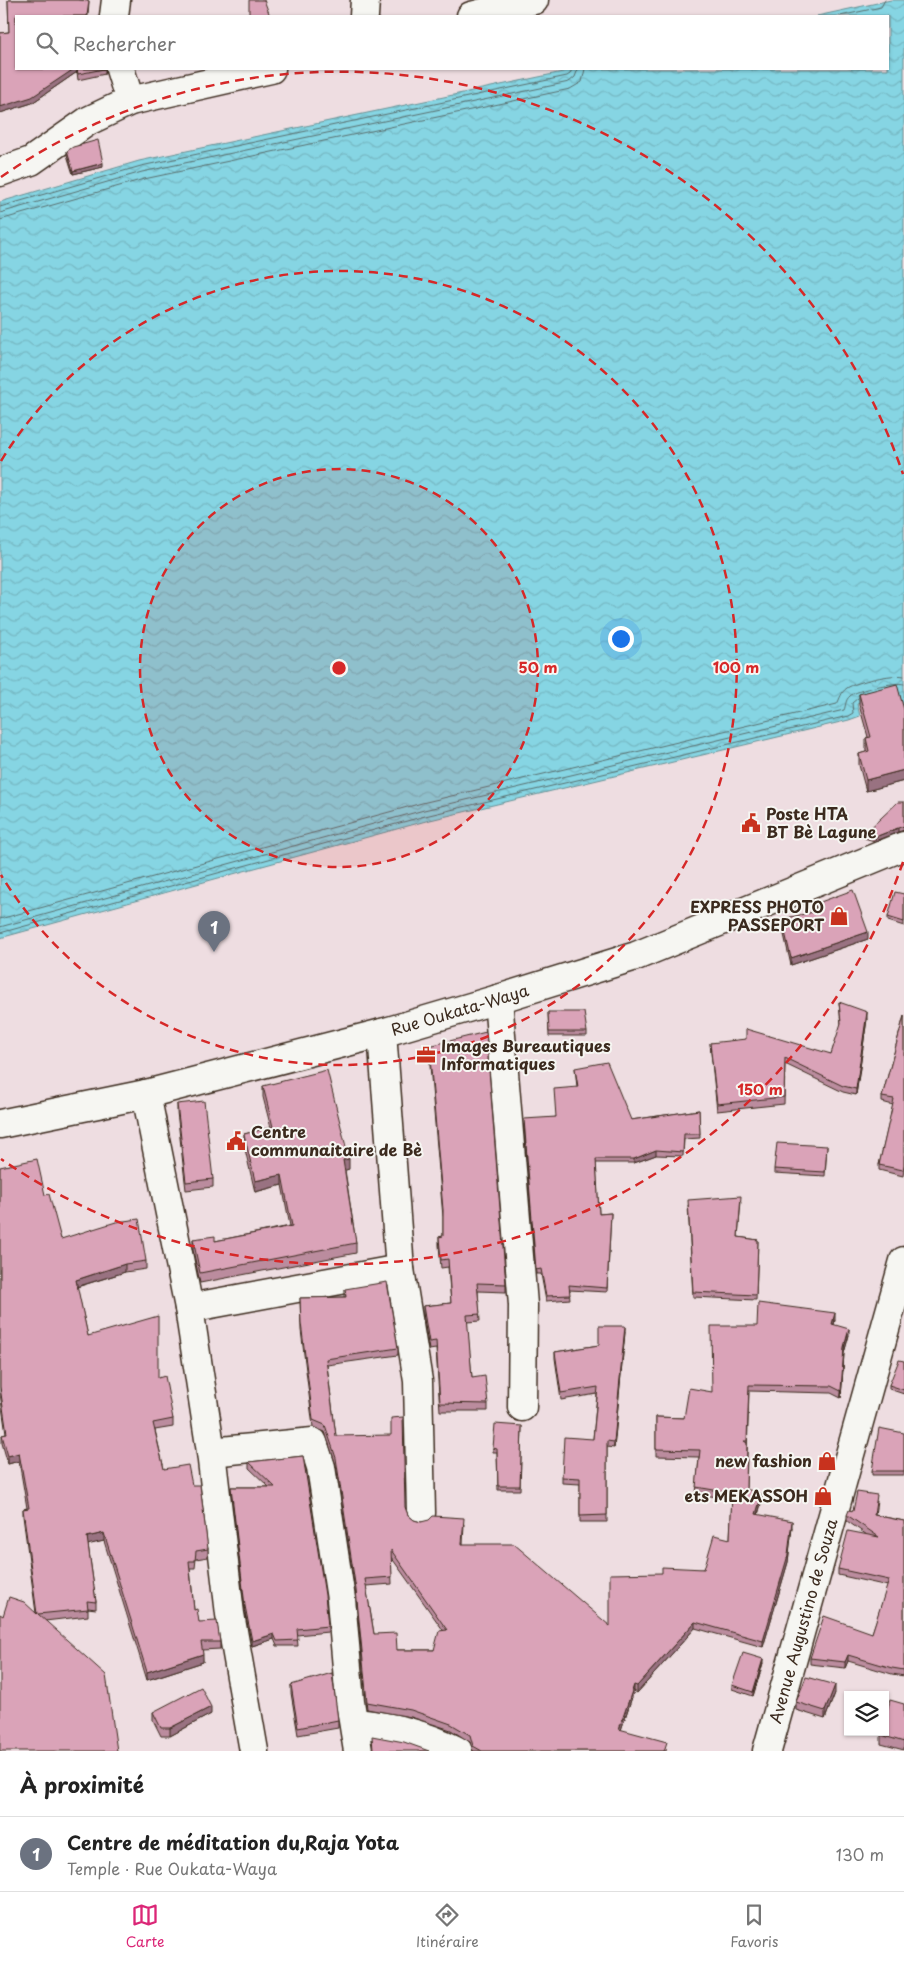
<!DOCTYPE html>
<html lang="fr">
<head>
<meta charset="utf-8">
<style>
	:root { --surface:#fff; --page:#f6f6f6; --text:#222; --muted:#767676; --line:#e0e0e0; --accent:#db2777 }
	body { margin:0; font-family:"Playpen Sans",sans-serif; background:var(--page); color:var(--text) }
	.controls { position:absolute; right:15px; bottom:15px; display:grid; overflow:hidden; border-radius:0px; box-shadow:0 1px 4px #0004 }
	.controls button { width:45px; height:45px; display:grid; place-items:center; padding:0; border:0; border-bottom:1px solid var(--line); background:var(--surface); color:var(--text); font:25px sans-serif }
	.you { position:absolute; left:620px; top:638px; width:18px; height:18px; margin:-12px; border:4px solid #fff; border-radius:50%; background:#1a73e8; box-shadow:0 0 0 8px #1a73e833 }
	.badge { display:grid; place-items:center; width:32px; height:32px; border-radius:50%; background:var(--accent); color:#fff; font-size:16px; font-weight:700 }
	.pin { position:absolute; translate:-50% -41px; filter:drop-shadow(0 1px 2px #0008) }
	.pin::after { content:''; position:absolute; top:26px; width:18px; height:15px; background:inherit; clip-path:polygon(0 0,100% 0,50% 100%) }
	.list { margin:0; padding:0; list-style:none }
	h2 { display:flex; justify-content:space-between; align-items:center; height:65px; margin:0; padding:0 20px; font-size:21px }
	h2 small { font-size:16px; font-weight:400; color:var(--muted) }
	.list li { display:grid; grid-template-columns:32px 1fr auto; gap:15px; align-items:center; box-sizing:border-box; height:75px; padding:0 20px; border-top:1px solid var(--line) }
	.list b { display:block; font-size:19px; white-space:nowrap }
	.list p { margin:0; font-size:16px; white-space:nowrap; color:var(--muted) }
	.list em { font-size:16px; font-style:normal; color:var(--muted) }
	.icon { flex:none; width:28px; height:28px; fill:none; stroke:currentColor; stroke-width:2; stroke-linecap:round; stroke-linejoin:round }
	.map { position:relative; flex:none; width:904px; height:1751px; overflow:hidden }
	.search { position:absolute; background:var(--surface); box-shadow:0 1px 4px #0004; left:15px; right:15px; top:15px; height:55px; display:flex; align-items:center; gap:12px; box-sizing:border-box; padding:0 18px; border-radius:0px; color:var(--muted); font-size:19px }
	.sheet { height:140px; background:var(--surface) }
	nav { display:flex; justify-content:space-around; align-items:center; box-sizing:border-box; height:70px; border-top:1px solid var(--line); background:var(--surface); font-size:14px; color:var(--muted) }
	nav a { display:grid; justify-items:center; gap:2px }
	nav .on { color:var(--accent) }
	.map>svg:first-child { display:block }
</style>
</head>
<body>
<div class="map">
<svg width="904" height="1751" viewBox="0 0 904 1751">
	<defs>
		<pattern id="water-waves" width="16" height="10" patternUnits="userSpaceOnUse" patternTransform="scale(1.25)"><rect width="16" height="10" fill="#86d5e3"/><path d="M0 5q4-4 8 0t8 0" fill="none" stroke="#75b7c2"/></pattern>
	</defs>
	<rect width="100%" height="100%" fill="#eedde1"/>
	<filter id="ink" filterUnits="userSpaceOnUse"><feTurbulence type="fractalNoise" baseFrequency=".02" numOctaves="2"/><feDisplacementMap in="SourceGraphic" scale="10" xChannelSelector="R" yChannelSelector="G"/><feConvolveMatrix kernelMatrix="1 2 1 2 8 2 1 2 1" color-interpolation-filters="sRGB"/></filter>
	<g filter="url(#ink)">
		<!-- water -->
		<path fill="url(#water-waves)" stroke="#689194" d="M891 0H904V706L898 693 857 704 860 716 849 720 426 821 0 938V202L139 161 577 69H888V16H817Z"/>
		<g fill="none" stroke-linecap="round" stroke-linejoin="round">
			<!-- shore -->
			<path stroke="#596e6d" stroke-width="1" d="M840 16 881 7 885 0
				M0 207 141 166 567 76 570 74 572 69
				M0 213 142 172 569 82 575 77 578 69
				M0 220 144 179 570 89 582 82 585 69
				M0 919 422 803 837 704C840 699 841 692 847 688 856 682 893 673 904 676
				M0 927 424 810 844 710C846 706 845 700 850 696 856 690 896 681 904 684
				M0 933 425 816 848 716 853 713 852 703 858 698"/>
			<!-- street casing -->
			<g stroke="#3b2a1e" stroke-width="31">
				<g id="street">
					<path d="M114 16 116 0"/>
					<path d="M364 16 365 0"/>
					<path d="M471 16 534 0"/>
					<path d="M120 69 130 101"/>
					<path d="M0 172 31 161 88 121 130 101 271 69"/>
					<path d="M498 999 523 1305 522 1407"/>
					<path d="M382 1033 400 1269 418 1381 421 1513"/>
					<path d="M146 1094 189 1308 211 1452 230 1614 254 1751"/>
					<path id="s1" d="M0 1124 146 1094 382 1033 498 999 636 956 904 846"/>
					<path d="M189 1308 400 1269"/>
					<path d="M211 1452 313 1442 321 1467 341 1599 350 1702 358 1751"/>
					<path d="M355 1723C395 1727 421 1733 458 1751"/>
				</g>
			</g>
			<!-- secondary casing -->
			<g stroke="#3b2a1e" stroke-width="31">
				<g id="secondary">
					<path id="s2" d="M767 1751 904 1261"/>
				</g>
			</g>
			<!-- street -->
			<use href="#street" stroke="#f6f6f2" stroke-width="28"/>
			<!-- secondary -->
			<use href="#secondary" stroke="#f6f6f2" stroke-width="28"/>
		</g>
		<!-- wall -->
		<path fill="#bb8c9e" stroke="#3b2a1e" fill-rule="evenodd" d="M8 0H78L89 1 88 16H16V69H105V74L78 80 77 72 32 103 0 113V33L9 32Z
			M67 151 103 167 73 174 67 155Z
			M859 694 904 710V781L866 791 859 765V754L866 752V738L868 737 859 705Z
			M904 802V830L898 832 875 841 864 838V834Z
			M904 894V926L888 921V917Z
			M815 904 868 939 791 965 782 926V919L816 912Z
			M839 1002 867 1019 856 1095 843 1092 785 1064 784 1104 717 1111 710 1043 831 1054 841 1025Z
			M548 1012 587 1032V1036H549Z
			M904 1016V1170L903 1176 879 1170V1165L893 1105 882 1102V1097Z
			M429 1046 506 1284V1292L478 1291 480 1321 467 1322 472 1378 488 1404V1411H440L436 1349 429 1350 423 1313V1306L451 1303 448 1267 441 1268 439 1245V1237L443 1236V1217L429 1054Z
			M575 1068 631 1120 699 1110 700 1138 684 1139 683 1156 656 1155 634 1163H596L599 1214 611 1213 607 1292 569 1290 570 1299 546 1301 541 1274H536L524 1124 556 1117 577 1087Z
			M263 1086 349 1169 345 1170 356 1243V1253L200 1283 193 1250V1239L215 1241 290 1226 282 1185 255 1192 244 1145V1134L271 1128 263 1097Z
			M177 1104 213 1179V1187L186 1190 177 1112Z
			M827 1146 825 1176 774 1173V1169Z
			M0 1167 45 1195 61 1239 146 1261V1269L125 1272 77 1287 88 1336 158 1378 173 1419V1427L155 1430 164 1469 192 1485 208 1549V1557L196 1559 195 1568H190L194 1610 199 1622 220 1642V1649L202 1650 203 1662 147 1680 104 1541 88 1544 96 1602V1609L88 1608V1616L45 1621 3 1616 36 1613 23 1516V1509L27 1508 19 1461 8 1464 2 1443V1435L6 1434 0 1394Z
			M741 1201 738 1237 758 1240 756 1300 693 1297 688 1205Z
			M345 1289 398 1348V1355L327 1365 336 1436 405 1507 408 1515 414 1520 421 1522 464 1524 463 1544 610 1626 662 1573 704 1569 730 1539 732 1499 696 1494 699 1457 656 1456V1417L684 1418 712 1392 757 1326 835 1320 834 1325 849 1335 844 1353 841 1398 831 1393 749 1391 746 1489 762 1500 758 1515 792 1527 788 1562 763 1647 695 1628 637 1693 634 1691 621 1730 667 1749 666 1751H473L470 1742 451 1730 411 1717 367 1709 356 1597 336 1465 325 1432 313 1427 301 1330 300 1298 345 1297ZM391 1557 443 1630 434 1650H397L374 1634 366 1586 392 1584Z
			M625 1332 614 1448 607 1447V1522H580V1484L562 1483V1477L593 1439 597 1394 561 1400 555 1358V1352L599 1345Z
			M904 1361V1394L889 1389V1385Z
			M522 1426 520 1490H498L497 1452H493V1448Z
			M904 1433V1475H872V1471Z
			M303 1456 328 1626V1632L297 1635 298 1646H277L274 1639 252 1646 245 1612 231 1487H269L249 1468V1462Z
			M877 1501 875 1515 904 1521V1676L892 1674 848 1661 845 1668 810 1664V1658L872 1633 888 1586 838 1575V1569L867 1535 847 1521V1515L853 1511Z
			M763 1663 753 1696 732 1689V1685Z
			M291 1685 338 1720V1728L298 1735 291 1693Z
			M835 1693 825 1719 796 1710V1702Z
			M904 1704V1750L881 1744V1735Z
			M153 1712 211 1714 170 1736H161L153 1720Z"/>
		<!-- shaded-wall -->
		<path fill="#997281" stroke="#3b2a1e" d="M74 69H77V72L32 103 0 113V107Z
			M103 163V167L73 174V171Z
			M904 770V781L866 791V780Z
			M898 828V832L875 841V837Z
			M868 932V939L791 965V958Z
			M867 1012V1019L856 1095V1089Z
			M656 1150V1155L634 1163V1159Z
			M349 1159V1169L343 1171V1160Z
			M282 1175V1185L255 1192V1181Z
			M125 1264V1272L76 1287V1280Z
			M835 1313V1320L832 1331V1324Z
			M625 1326V1332L614 1448V1442Z
			M849 1329V1335L844 1353 841 1398 844 1347Z
			M19 1453V1461L8 1464V1456Z
			M762 1494V1500L756 1521V1514Z
			M792 1521V1527L788 1562 763 1647V1641Z
			M104 1533V1541L87 1545V1537Z
			M695 1622V1628L637 1693V1686Z
			M274 1634V1639L252 1646V1641Z
			M203 1654V1662L147 1680V1672Z
			M848 1655V1661L845 1668V1662Z
			M763 1659V1663L753 1696V1692Z
			M634 1685V1691L619 1736V1729Z
			M835 1685V1693L825 1719V1711Z
			M211 1707V1714L170 1736V1728Z"/>
		<!-- building -->
		<path fill="#daa3b8" stroke="#3b2a1e" fill-rule="evenodd" d="M8 0H78L89 1 87 16H16V69H74L32 97 0 107V33L9 32Z
			M249 0H264L270 16H249Z
			M77 69H104L78 74Z
			M98 140 103 163 73 171 67 151 73 147Z
			M897 684 904 710V770L866 780 859 754 869 751 866 738 871 737 859 694Z
			M898 802H904V826L898 828 875 837 864 834Z
			M853 890 868 932 791 958 782 919 818 911 815 904Z
			M895 892 904 894V922L888 917Z
			M839 1002 867 1012 856 1089 843 1086 785 1058 784 1097 717 1104 710 1043 746 1039V1029L831 1054 841 1023Z
			M548 1012H584L587 1032H549Z
			M904 1016V1165L903 1170 879 1165 894 1099 882 1097Z
			M486 1032 506 1284 477 1283 480 1314 467 1315 472 1378 485 1376 488 1404 440 1403 436 1341 429 1342 423 1306 451 1303 448 1259 441 1260 439 1237 443 1236V1210L429 1046Z
			M607 1062 631 1120 699 1110 700 1134H684L683 1152 656 1150 634 1159H596L599 1214 611 1213 607 1288 569 1285 570 1295 546 1296 541 1269 536 1270 524 1119 556 1117 554 1089 578 1087 575 1068Z
			M327 1070 349 1159 343 1160 356 1243 200 1273 193 1239 215 1236V1241L292 1226 282 1175 255 1181 244 1134 273 1127 263 1086Z
			M204 1101 213 1179 186 1182 177 1104Z
			M777 1143 827 1146 825 1172 774 1169Z
			M37 1159 45 1195 49 1194 61 1239 116 1222 139 1219 146 1261 125 1264 76 1280 88 1336 158 1316V1378L165 1376 173 1419 153 1423 164 1469 188 1465 192 1485H200L208 1549 196 1551 195 1561H189L194 1610 197 1609 199 1622 217 1621 220 1642H201L203 1654 147 1672 104 1533 87 1537 96 1602 87 1601 88 1609 38 1614 106 1675 117 1751H0V1614L3 1616 9 1597 24 1602 37 1614 23 1509 29 1508 19 1453 8 1456 2 1435 7 1434 0 1387V1167Z
			M741 1196 738 1237 758 1240 756 1295 693 1292 688 1200Z
			M387 1282 398 1348 326 1359 336 1436 391 1435V1418L403 1417 405 1507 408 1515 414 1520 421 1522 429 1520 433 1516 464 1518 462 1544H514L610 1626V1574L662 1573V1567L704 1569 714 1535 730 1539 732 1493 696 1487 700 1450 656 1449V1417L684 1418 689 1388 712 1392 711 1326H757L758 1303 835 1313 832 1324 849 1329 844 1347 841 1391 831 1386 749 1385 747 1441H744L747 1443 746 1489 762 1494 756 1514 792 1521 788 1555 763 1641 695 1622 637 1686 634 1685 619 1729 667 1742 664 1751H482L473 1746 470 1735 451 1724 411 1710 367 1702 356 1590 336 1458 325 1425 313 1420 301 1323 300 1298 346 1297 345 1289ZM391 1550 447 1630 439 1631 434 1650H397L396 1633 374 1634 365 1579 392 1577Z
			M599 1326H625L614 1442 607 1441V1515L580 1516V1478L562 1477 564 1437 593 1439 598 1387 561 1393 555 1352 599 1345Z
			M899 1360 904 1361V1390L889 1385Z
			M495 1424 522 1426 520 1486H498L497 1449 493 1448Z
			M879 1428 904 1433V1471H872Z
			M303 1456 325 1595 328 1626 297 1629 298 1640 277 1641 274 1634 252 1641 245 1606 231 1487H275L249 1462Z
			M857 1492 877 1495 874 1515 904 1521V1670L892 1668 848 1655 845 1662 810 1658 824 1616 872 1633 889 1580 838 1569 848 1531 879 1537 847 1515 849 1510 853 1511Z
			M743 1653 763 1659 753 1692 732 1685Z
			M332 1673 338 1720 298 1728 291 1685Z
			M806 1677 835 1685 825 1711 796 1702Z
			M201 1687 211 1707 170 1728H161L153 1712Z
			M890 1700 904 1704V1742L881 1735 882 1732H885V1719Z
			M372 1736 404 1742 429 1751H373Z"/>
	</g>
	<!-- distance rings -->
	<circle cx="339" cy="668" r="199" fill="#d62828" fill-opacity=".12"/>
	<g fill="none" stroke="#d62828" stroke-width="2.5" stroke-dasharray="9 6">
		<circle cx="339" cy="668" r="199"/>
		<path d="M1 461A397 397 0 1 1 1 875"/>
		<path d="M903 862A596 596 0 0 1 1 1159M1 177A596 596 0 0 1 903 474"/>
	</g>
	<!-- icons -->
	<defs>
		<g id="civic-bare" transform="scale(1.5)"><path d="M-.6-6.5H3V-4.5H.6V-3L4-1V1h2V6H-6V1h2V-1L-.6-3ZM-1.2 2.5V6h2.4V2.5Z" fill="#c8321e" stroke="#f6f6f2" stroke-width="2.5" paint-order="stroke"/></g>
		<g id="shop-bare" transform="scale(1.5)"><path d="M-5-2.5h2.3a2.7 3.5 0 0 1 5.4 0H5L5.5 6h-11ZM-1.5-2.5h3a1.5 2.3 0 0 0-3 0Z" fill="#c8321e" stroke="#f6f6f2" stroke-width="2.5" paint-order="stroke"/></g>
		<g id="office-bare" transform="scale(1.5)"><path d="M-6-3h4V-5.5h4V-3h4V5H-6ZM-1-4.5V-3h2v-1.5ZM-6 0V1H6V0Z" fill="#c8321e" stroke="#f6f6f2" stroke-width="2.5" paint-order="stroke"/></g>
	</defs>
	<g fill-rule="evenodd">
		<use href="#civic-bare" x="751" y="823"/>
		<use href="#shop-bare" x="839" y="916"/>
		<use href="#office-bare" x="426" y="1055"/>
		<use href="#civic-bare" x="236" y="1141"/>
		<use href="#shop-bare" x="827" y="1461"/>
		<use href="#shop-bare" x="823" y="1496"/>
	</g>
	<g text-anchor="middle" stroke-width="4" stroke-linejoin="round" paint-order="stroke">
		<!-- poi labels -->
		<g font-size="16" font-weight="bold" fill="#3b2a1e" stroke="#f6f6f2" text-anchor="start">
			<text x="766" y="820">Poste HTA<tspan x="766" dy="18">BT Bè Lagune</tspan></text>
			<text x="824" y="913" text-anchor="end">EXPRESS PHOTO<tspan x="824" dy="18">PASSEPORT</tspan></text>
			<text x="441" y="1052">Images Bureautiques<tspan x="441" dy="18">Informatiques</tspan></text>
			<text x="251" y="1138">Centre<tspan x="251" dy="18">communaitaire de Bè</tspan></text>
			<text x="812" y="1467" text-anchor="end">new fashion</text>
			<text x="808" y="1502" text-anchor="end">ets MEKASSOH</text>
		</g>
		<!-- street labels -->
		<g font-size="16" fill="#3b2a1e" stroke="#f6f6f2">
			<text dy="6" stroke="none"><textPath href="#s1" startOffset="474">Rue Oukata-Waya</textPath></text>
			<text dy="6" stroke="none"><textPath href="#s2" startOffset="135">Avenue Augustino de Souza</textPath></text>
		</g>
	</g>
	<circle cx="339" cy="668" r="8" fill="#d62828" stroke="#f6f6f2" stroke-width="2.5"/>
	<g font-size="15" text-anchor="middle" font-weight="bold" fill="#d62828" stroke="#f6f6f2" stroke-width="4" stroke-linejoin="round" paint-order="stroke">
		<text x="538" y="673">50 m</text>
		<text x="736" y="673">100 m</text>
		<text x="760" y="1095">150 m</text>
	</g>
</svg>
<div class="controls">
<button><svg class="icon" aria-label="layers" viewBox="0 0 24 24"><path d="M12 4l9 5-9 5-9-5zM3 14l9 5 9-5"/></svg></button>
</div>
<div class="you"></div>
<div class="pin badge" style="left:214px;top:952px;background:#6b7280">1</div>
<div class="search"><svg class="icon" aria-label="search" viewBox="0 0 24 24"><circle cx="10" cy="10" r="6"/><path d="M15 15l6 6"/></svg>Rechercher</div>
</div>
<section class="sheet">
<h2>À proximité<small></small></h2>
<ul class="list">
<li><span class="badge" style="background:#6b7280">1</span><div><b>Centre de méditation du,Raja Yota</b><p>Temple · Rue Oukata-Waya</p></div><em>130 m</em></li>
</ul>
</section>
<nav>
<a class="on"><svg class="icon" aria-label="map" viewBox="0 0 24 24"><path d="M3 6l6-2 6 2 6-2v14l-6 2-6-2-6 2zM9 4v14M15 6v14"/></svg>Carte</a>
<a><svg class="icon" aria-label="directions" viewBox="0 0 24 24"><path d="M12 3l9 9-9 9-9-9zM9 14v-3h6M13 9l2 2-2 2"/></svg>Itinéraire</a>
<a><svg class="icon" aria-label="saved" viewBox="0 0 24 24"><path d="M7 4h10v16l-5-4-5 4z"/></svg>Favoris</a>
</nav>
</body>
</html>
